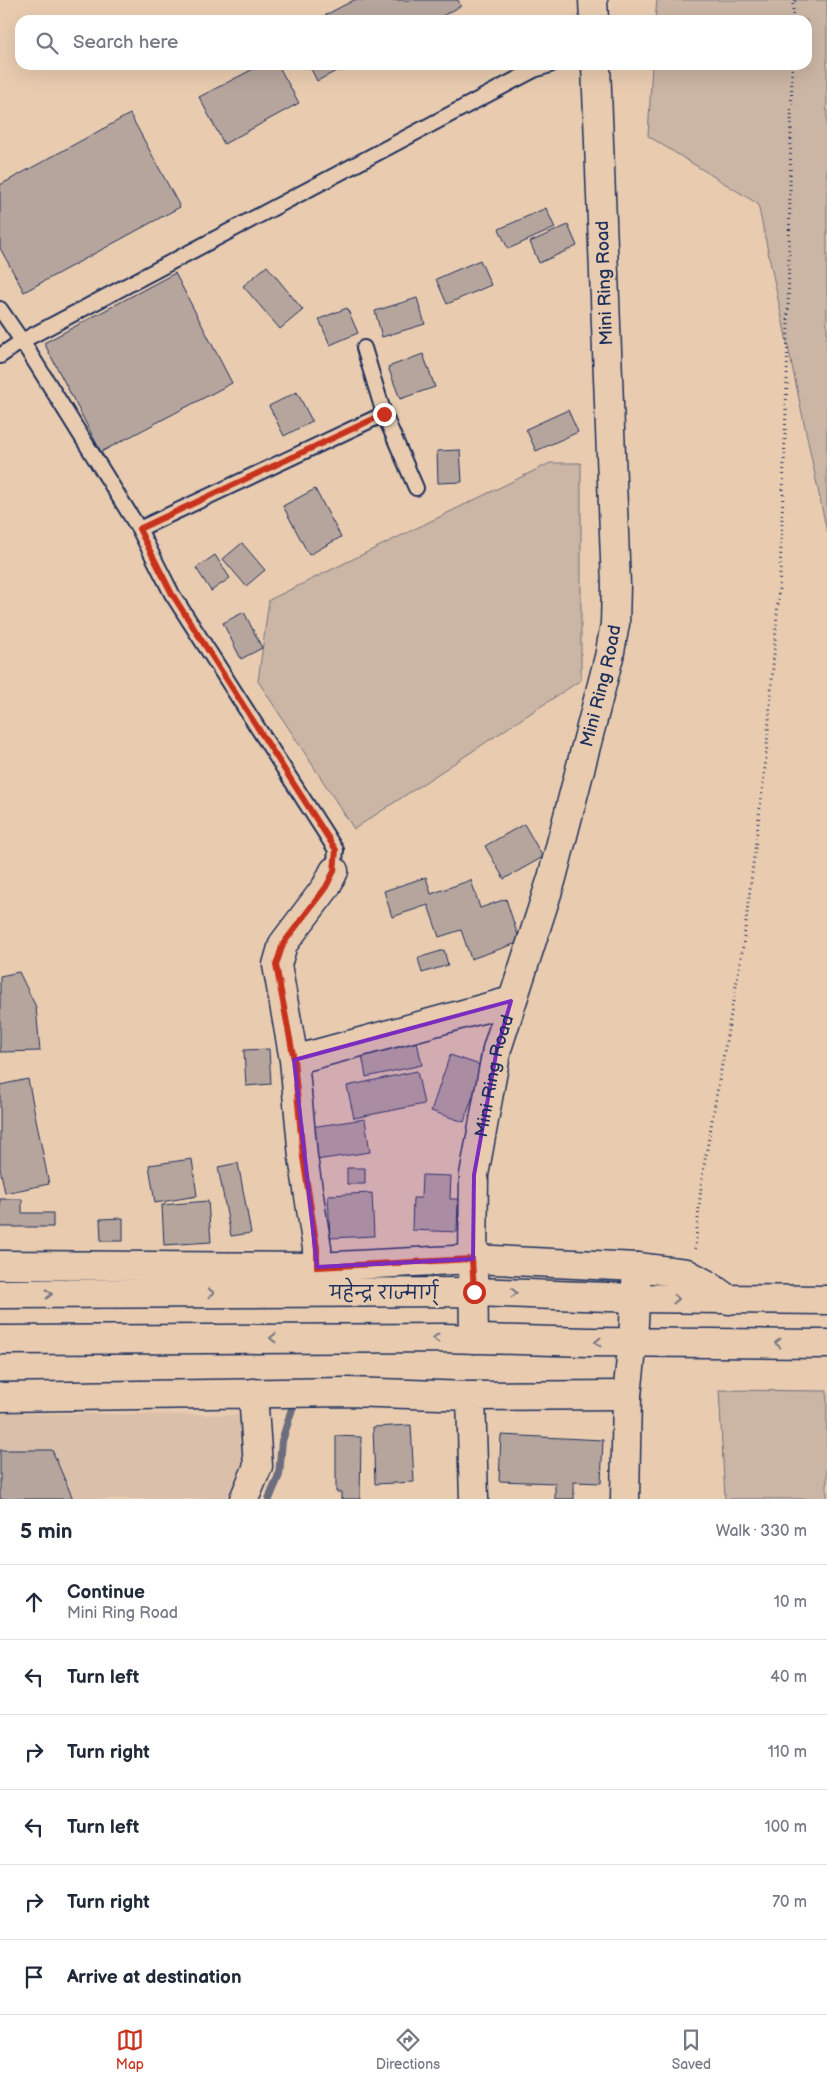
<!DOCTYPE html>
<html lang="en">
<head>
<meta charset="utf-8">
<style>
	:root { --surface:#fff; --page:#f2f2f3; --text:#1f2937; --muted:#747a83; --line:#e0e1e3; --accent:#c8321e }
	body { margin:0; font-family:"Balsamiq Sans","Playpen Sans Deva",sans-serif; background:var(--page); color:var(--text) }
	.stop { position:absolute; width:15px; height:15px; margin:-11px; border:4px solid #c8321e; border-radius:50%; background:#fff }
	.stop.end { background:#c8321e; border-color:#fff; box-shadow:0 1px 5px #0008 }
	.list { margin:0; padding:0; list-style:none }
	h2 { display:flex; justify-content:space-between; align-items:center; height:65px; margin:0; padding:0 20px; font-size:21px }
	h2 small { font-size:16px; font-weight:400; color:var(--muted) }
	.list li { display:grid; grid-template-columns:32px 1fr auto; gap:15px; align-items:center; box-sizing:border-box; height:75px; padding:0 20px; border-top:1px solid var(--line) }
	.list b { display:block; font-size:19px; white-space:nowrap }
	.list p { margin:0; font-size:16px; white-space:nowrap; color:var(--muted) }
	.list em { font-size:16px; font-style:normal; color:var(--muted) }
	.icon { flex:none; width:28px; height:28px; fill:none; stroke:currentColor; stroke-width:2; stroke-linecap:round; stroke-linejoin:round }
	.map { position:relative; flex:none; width:827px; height:1499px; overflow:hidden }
	.search { position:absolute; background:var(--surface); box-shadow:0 5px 20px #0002; left:15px; right:15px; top:15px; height:55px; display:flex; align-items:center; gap:12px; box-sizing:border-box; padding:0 18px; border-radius:15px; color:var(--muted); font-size:19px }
	.sheet { height:515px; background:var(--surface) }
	nav { display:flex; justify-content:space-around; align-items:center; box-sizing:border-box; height:70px; border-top:1px solid var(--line); background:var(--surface); font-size:14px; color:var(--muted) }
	nav a { display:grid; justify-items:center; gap:2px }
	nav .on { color:var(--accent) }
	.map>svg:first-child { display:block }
</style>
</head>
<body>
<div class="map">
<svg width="827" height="1499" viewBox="0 0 827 1499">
	<rect width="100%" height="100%" fill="#e9ccb0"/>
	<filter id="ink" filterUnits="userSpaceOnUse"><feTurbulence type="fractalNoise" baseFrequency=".02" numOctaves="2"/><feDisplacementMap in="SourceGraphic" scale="10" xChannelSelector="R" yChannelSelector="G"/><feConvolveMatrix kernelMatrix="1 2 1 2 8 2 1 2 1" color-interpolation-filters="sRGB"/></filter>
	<g filter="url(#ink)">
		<!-- built -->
		<path fill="#dac0aa" d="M0 1413 255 1415 238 1499H0Z"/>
		<!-- green -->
		<path fill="#cbb5a4" stroke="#737281" d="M657 0H827V532L758 204 648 136 652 65H807V20H655Z
			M550 463H581V680L354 829 258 681 269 600Z
			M719 1390 827 1391V1499H725Z"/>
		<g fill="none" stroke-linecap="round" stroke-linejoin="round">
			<!-- stream -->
			<path stroke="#6c6d7e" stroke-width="8" d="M269 1499 279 1475 282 1441 295 1399"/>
		</g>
		<!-- building -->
		<path fill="#b6a59c" stroke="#1b2f5e" d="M354 0H458L461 6 435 20H316Z
			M261 65H278L299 103 224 144 199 97Z
			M309 65H348L317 81Z
			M130 114 180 207 24 292 0 248V185Z
			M546 208 555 228 508 249 499 229Z
			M568 225 577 246 539 263 530 242Z
			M480 260 491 285 447 304 436 279Z
			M267 266 303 310 280 329 243 286Z
			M175 273 232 383 101 452 44 343Z
			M417 298 425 324 382 337 375 311Z
			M347 308 358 333 330 345 319 319Z
			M423 354 435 387 400 399 388 367Z
			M297 392 312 421 284 436 269 406Z
			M568 410 578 432 536 451 526 429Z
			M460 450 462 482 438 483 437 451Z
			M315 489 341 537 309 555 283 506Z
			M242 543 265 570 246 586 223 559Z
			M215 555 230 578 211 591 196 568Z
			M244 612 262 648 241 659 223 623Z
			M524 824 543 857 504 879 485 846Z
			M426 877 431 894 471 880 480 908 506 899 520 942 471 959 461 930 439 937 428 905 392 917 384 891Z
			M444 950 448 965 422 973 418 958Z
			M19 972 36 1007 40 1051 0 1052V976Z
			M417 1042 422 1065 366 1077 362 1054Z
			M269 1049 271 1084 246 1086 244 1050Z
			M450 1055 483 1066 464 1122 431 1111Z
			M417 1071 424 1104 354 1118 347 1086Z
			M28 1079 49 1184 5 1193 0 1168V1085Z
			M365 1119 370 1152 316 1160 311 1127Z
			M192 1159 197 1196 155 1203 149 1165Z
			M238 1163 251 1233 231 1236 218 1167Z
			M347 1168H365V1184H347Z
			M422 1175 451 1176 450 1199H458L457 1232 412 1230 413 1198H421Z
			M372 1193 374 1236 330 1238 328 1195Z
			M0 1199H22V1213H53V1227H0Z
			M208 1201 211 1242 164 1245 162 1205Z
			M123 1218V1241H101L100 1219Z
			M411 1425 414 1482 375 1484 373 1427Z
			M501 1435 603 1440 601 1483 574 1482V1499H555V1483L499 1481Z
			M336 1436 361 1437 360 1499H341V1492H336Z
			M0 1450H52L73 1499H0Z"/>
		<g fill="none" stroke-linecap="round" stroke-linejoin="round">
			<!-- lane casing -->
			<g stroke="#1b2f5e" stroke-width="18">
				<path id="lane" d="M0 309 22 341 534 70 550 65
					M364 348 384 414 416 488
					M0 356 22 341 139 529 172 594 336 850 334 871
					M139 529 384 414"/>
			</g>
			<!-- street casing -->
			<g stroke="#1b2f5e" stroke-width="31">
				<path id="street" d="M294 1060 511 1001
					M0 1265 317 1267 473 1259 637 1267 686 1273 708 1285 729 1300
					M317 1267V1248L303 1157 294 1060 277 965 283 944 326 887 334 871
					M471 1396 474 1499
					M0 1397 347 1392 471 1396 627 1395
					M244 1499 258 1466 253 1393"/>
			</g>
			<!-- secondary casing -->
			<g stroke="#1b2f5e" stroke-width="31">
				<g id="secondary">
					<path d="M593 0 594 20"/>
					<path id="s1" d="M474 1339 473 1259 474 1175 497 1049 552 878 609 657 615 624 616 585 596 65"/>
					<path d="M625 1499 627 1395 633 1341 637 1267"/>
				</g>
			</g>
			<!-- highway casing -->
			<g stroke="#1b2f5e" stroke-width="31">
				<path id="highway" d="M0 1294 474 1292 635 1298 827 1300
					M0 1340 444 1338 589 1342 827 1344"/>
			</g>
			<!-- path -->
			<path stroke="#1b2f5e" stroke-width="3" stroke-dasharray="1 4" stroke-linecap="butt" d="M793 20V2L797 0
				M695 1249 702 1177 743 946 766 759 780 575 787 381 792 65"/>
			<!-- lane -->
			<use href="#lane" stroke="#e9ccb0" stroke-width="14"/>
			<!-- street -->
			<use href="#street" stroke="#e9ccb0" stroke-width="28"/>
			<!-- secondary -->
			<use href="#secondary" stroke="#e9ccb0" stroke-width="28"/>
			<!-- highway -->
			<use href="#highway" stroke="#e9ccb0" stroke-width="28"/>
		</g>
		<!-- one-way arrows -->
		<defs><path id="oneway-chevron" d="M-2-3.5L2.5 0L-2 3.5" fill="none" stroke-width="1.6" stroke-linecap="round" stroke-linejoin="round" transform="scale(1.25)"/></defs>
		<g stroke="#787683">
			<use href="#oneway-chevron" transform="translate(211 1293)"/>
			<use href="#oneway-chevron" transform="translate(514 1293) rotate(2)"/>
			<use href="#oneway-chevron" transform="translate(49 1294)"/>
			<use href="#oneway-chevron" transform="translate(676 1299) rotate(1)"/>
			<use href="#oneway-chevron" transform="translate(273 1338) rotate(180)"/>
			<use href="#oneway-chevron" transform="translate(436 1338) rotate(180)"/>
			<use href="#oneway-chevron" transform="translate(598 1342) rotate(180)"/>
			<use href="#oneway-chevron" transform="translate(778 1343) rotate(-179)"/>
		</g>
	</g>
	<g fill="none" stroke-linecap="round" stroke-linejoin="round" filter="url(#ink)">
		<!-- route -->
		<path stroke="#c8321e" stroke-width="6" d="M384 414 139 529 172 594 336 850 334 871 326 887 283 944 276 965 294 1060 303 1157 317 1248V1267L472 1259 474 1292"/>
	</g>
	<!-- marked area -->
	<path fill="#7b2cbf" fill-opacity="0.2" stroke="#7b2cbf" stroke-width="4" stroke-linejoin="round" d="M511 1001 497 1049 474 1175 473 1259 317 1267 294 1060Z"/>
	<g text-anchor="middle" stroke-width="5" stroke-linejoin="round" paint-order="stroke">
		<!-- street labels -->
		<g font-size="18" fill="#1b2f5e" stroke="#e9ccb0">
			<text transform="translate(604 283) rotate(-92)" y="6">Mini Ring Road</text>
			<text dy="6" stroke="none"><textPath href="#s1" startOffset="670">Mini Ring Road</textPath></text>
			<text dy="6" stroke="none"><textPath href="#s1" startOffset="265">Mini Ring Road</textPath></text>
			<text x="384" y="1299">महेन्द्र राज्मार्ग्</text>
		</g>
	</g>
</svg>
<div class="stop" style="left:474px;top:1292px"></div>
<div class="stop end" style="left:384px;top:414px"></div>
<div class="search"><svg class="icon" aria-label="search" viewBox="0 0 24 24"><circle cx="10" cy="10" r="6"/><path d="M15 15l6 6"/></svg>Search here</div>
</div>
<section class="sheet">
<h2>5 min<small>Walk · 330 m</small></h2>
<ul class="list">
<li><svg class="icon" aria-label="ahead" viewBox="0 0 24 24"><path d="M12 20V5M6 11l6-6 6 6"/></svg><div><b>Continue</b><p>Mini Ring Road</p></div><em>10 m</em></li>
<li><svg class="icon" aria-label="left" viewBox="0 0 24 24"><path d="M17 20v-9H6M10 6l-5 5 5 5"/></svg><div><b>Turn left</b></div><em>40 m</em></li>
<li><svg class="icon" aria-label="right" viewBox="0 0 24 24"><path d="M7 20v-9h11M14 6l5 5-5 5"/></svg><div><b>Turn right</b></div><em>110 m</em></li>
<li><svg class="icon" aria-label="left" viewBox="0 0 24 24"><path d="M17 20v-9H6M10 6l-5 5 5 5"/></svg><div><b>Turn left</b></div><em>100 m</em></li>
<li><svg class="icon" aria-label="right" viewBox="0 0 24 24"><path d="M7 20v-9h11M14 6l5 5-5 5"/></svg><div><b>Turn right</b></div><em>70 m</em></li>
<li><svg class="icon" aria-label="arrive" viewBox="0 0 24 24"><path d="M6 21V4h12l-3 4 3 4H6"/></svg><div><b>Arrive at destination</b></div></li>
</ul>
</section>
<nav>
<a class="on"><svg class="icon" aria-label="map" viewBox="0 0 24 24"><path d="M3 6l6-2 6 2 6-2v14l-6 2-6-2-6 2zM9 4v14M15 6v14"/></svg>Map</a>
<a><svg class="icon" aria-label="directions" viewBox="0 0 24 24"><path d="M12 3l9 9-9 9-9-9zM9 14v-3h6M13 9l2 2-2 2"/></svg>Directions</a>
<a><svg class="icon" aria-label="saved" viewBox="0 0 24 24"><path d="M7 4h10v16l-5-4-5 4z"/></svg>Saved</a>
</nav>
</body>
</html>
